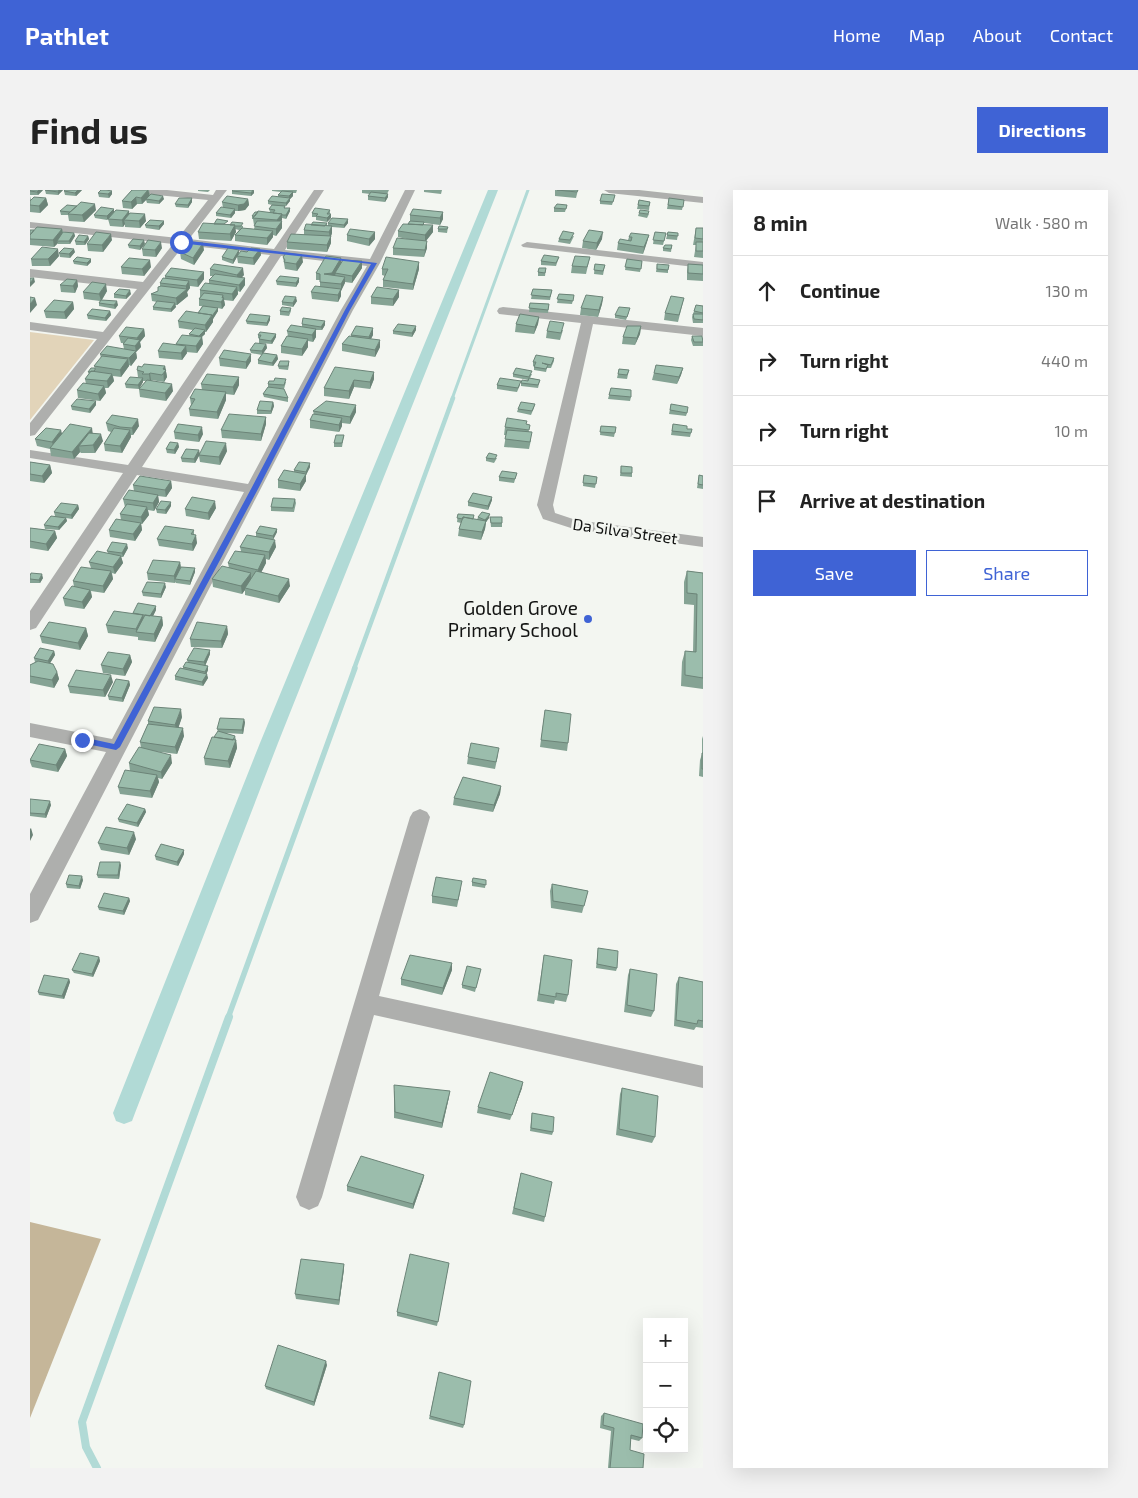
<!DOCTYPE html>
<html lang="en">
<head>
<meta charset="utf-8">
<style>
	:root { --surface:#fff; --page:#f2f2f2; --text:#222; --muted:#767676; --line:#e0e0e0; --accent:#3f63d5 }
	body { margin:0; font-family:"Exo 2",sans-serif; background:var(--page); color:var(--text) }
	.controls { position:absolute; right:15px; bottom:15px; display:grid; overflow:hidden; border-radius:0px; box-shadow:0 5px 20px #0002 }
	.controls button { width:45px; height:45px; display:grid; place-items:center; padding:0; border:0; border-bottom:1px solid var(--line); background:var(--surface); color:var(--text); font:25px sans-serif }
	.stop { position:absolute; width:15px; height:15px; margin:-11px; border:4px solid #3f63d5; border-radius:50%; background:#fff }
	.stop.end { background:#3f63d5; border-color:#fff; box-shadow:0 1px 5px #0008 }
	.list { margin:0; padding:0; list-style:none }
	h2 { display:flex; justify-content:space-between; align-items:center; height:65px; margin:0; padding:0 20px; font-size:21px }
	h2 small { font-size:16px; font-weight:400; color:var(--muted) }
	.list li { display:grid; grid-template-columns:32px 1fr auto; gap:15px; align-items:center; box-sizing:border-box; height:70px; padding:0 20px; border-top:1px solid var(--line) }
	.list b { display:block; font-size:19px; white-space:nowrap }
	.list em { font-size:16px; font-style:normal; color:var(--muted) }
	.actions { display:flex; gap:10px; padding:15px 20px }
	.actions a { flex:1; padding:11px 0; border:1px solid var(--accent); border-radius:0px; text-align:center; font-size:18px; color:var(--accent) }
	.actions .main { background:var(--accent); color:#fff }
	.icon { flex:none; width:28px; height:28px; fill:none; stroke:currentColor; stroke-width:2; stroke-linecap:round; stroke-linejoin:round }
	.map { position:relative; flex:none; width:673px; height:1278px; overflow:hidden; border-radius:0px }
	header { display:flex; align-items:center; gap:30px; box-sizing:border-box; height:70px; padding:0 25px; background:var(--accent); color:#fff }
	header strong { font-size:24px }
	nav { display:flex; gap:28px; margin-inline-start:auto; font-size:18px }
	.intro { display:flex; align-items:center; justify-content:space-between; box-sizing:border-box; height:120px; padding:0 30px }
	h1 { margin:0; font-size:35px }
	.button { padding:12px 22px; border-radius:0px; background:var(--accent); color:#fff; font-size:18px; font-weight:700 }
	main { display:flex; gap:30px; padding:0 30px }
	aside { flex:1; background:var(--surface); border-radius:0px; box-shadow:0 5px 20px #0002 }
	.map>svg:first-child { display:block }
</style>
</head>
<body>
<header>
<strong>Pathlet</strong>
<nav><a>Home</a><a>Map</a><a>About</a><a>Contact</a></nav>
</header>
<div class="intro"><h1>Find us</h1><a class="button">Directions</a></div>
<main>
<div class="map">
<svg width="673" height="1278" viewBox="0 0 673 1278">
	<rect width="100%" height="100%" fill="#f3f6f1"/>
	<!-- green -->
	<path fill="#e2d4b9" d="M0 142 64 150 0 230Z"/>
	<!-- forest -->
	<path fill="#c5b699" d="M0 1032 71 1049 0 1228Z"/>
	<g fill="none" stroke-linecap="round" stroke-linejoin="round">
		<!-- stream-far3 -->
		<path stroke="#b1dad6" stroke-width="3" d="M422 209 498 0"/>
		<!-- stream-far2 -->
		<path stroke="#b1dad6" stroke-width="4.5" d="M324 479 423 208"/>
		<!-- stream-far1 -->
		<path stroke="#b1dad6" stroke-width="5.5" d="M198 828 325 478"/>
		<!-- stream -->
		<path stroke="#b1dad6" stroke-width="8" d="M67 1278 56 1257 52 1232 199 827"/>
		<!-- canal -->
		<path fill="#b1dad6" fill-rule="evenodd" d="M458 0H468L248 553 105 923 102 931 94 934 86 931 83 923 230 553Z"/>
		<!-- street -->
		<path fill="#aeafad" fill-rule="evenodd" d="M101 0H137L183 5 186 0H197L159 49 244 59 284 0H294L255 60 340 69 375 0H385L350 73 323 120 8 730 0 733V704L76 562 0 547V533L82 549 214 302 107 285 6 438 0 440V421L93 283 0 268V260L98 275 240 65 154 55 5 245 0 246V233L67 149 0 140V132L73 142 107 99 0 87V79L113 92 143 54 0 38V32L148 48 178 10 106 3ZM251 66 337 76 311 120 218 294 112 277Z
			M574 0H609L673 7V13L579 3Z
			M497 52 673 72V78L493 57 491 55Z
			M473 117 673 138V146L563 134 523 315 525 323 546 330 673 347V357L544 339 513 329 507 315 551 133 469 124 467 121 469 118Z
			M390 619 397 622 400 627 349 806 673 876V898L344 825 292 1007 288 1016 279 1020 270 1016 266 1007 380 627 383 622Z"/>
	</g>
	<!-- wall -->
	<path fill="#85a394" d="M0 0H13L8 5H0Z
		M15 0H33L28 5 16 4Z
		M35 0H52L46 6 35 5 34 1Z
		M102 0H119L120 6 134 9 129 14 117 13 116 10 112 14H107L102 19 93 18 92 11Z
		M168 0H180L178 2 168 1Z
		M224 0V3L221 6 202 4V1Z
		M242 0H267L266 3H263V6L260 9V11L256 16H255V18H260V21L256 29 252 28 251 31 252 38 246 46 243 45V47L237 55 205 51V45L209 40 205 39 206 42 201 51 169 49 168 42 198 34 213 36V38L224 39 225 35H224L223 29H222V26L240 22 239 19 242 15 238 14V11L248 7V5L251 2 242 1Z
		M332 0H359L357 4 358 7 355 12 338 10V6L340 4 332 3Z
		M394 0H412L411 4 394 2Z
		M525 0H548L546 8 525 6Z
		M82 1V4L79 8 69 7 68 3Z
		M585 5 582 15 570 14V11Z
		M0 6 1 10 16 8 18 15 10 23 0 22Z
		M162 8V12L158 18 146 17 145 14Z
		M639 8 654 10 652 20 637 19Z
		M218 9 219 15 215 20 208 21H205V23L201 28 186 26V23L193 18 192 12Z
		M609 10 620 12 619 20 607 19Z
		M537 15 535 22H524V18Z
		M47 16 66 20 54 32 39 31 38 25H31L30 21Z
		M84 19V22L99 21V24L116 31 110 38 95 37V34L93 37 80 36 78 29 82 24 77 30 65 28 64 25Z
		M300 20V24L301 28 297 32 286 30V27H282V23Z
		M413 22V29L410 35 394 33V35H403V42L396 51 397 58 394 67 363 65V58L381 50 368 47V41L378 34 380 31V25Z
		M609 23 619 24 617 28 608 26Z
		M134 31V34L129 40 116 38 115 35Z
		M297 33V36H298V33H318L314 38 302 37V43L301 46V53L297 62 257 59V52L274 45V40L281 35Z
		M418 37 417 43 408 42V39Z
		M666 38H673V68L664 67 666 55H663Z
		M32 39 33 42 44 43 45 46 40 54H28V53L24 57 0 55V40Z
		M625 42 636 43 633 55 623 54Z
		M638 42 648 43 647 50 636 49Z
		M317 45 345 49 339 56 317 51Z
		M619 45 617 52 613 64 587 60 588 53 598 50 599 47Z
		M58 46 59 49 55 55H46L45 51Z
		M544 46 540 54 528 52 529 49Z
		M572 49 566 60 552 58 553 51Z
		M82 50 73 62 58 61 57 54Z
		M115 54 110 60 99 58 98 55Z
		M642 55 641 62 633 61V58Z
		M132 58 126 67 113 66 112 59Z
		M230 59 231 65 224 75 208 73 207 67 203 74 192 70V67Z
		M174 60 164 75 151 69 150 62Z
		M45 62 40 68 30 67 29 63Z
		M29 66 20 76H2L1 69Z
		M253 67 273 72 267 81 255 79Z
		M529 67 526 76 511 75V71Z
		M560 67 556 84 541 83 542 76Z
		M61 69V72L57 76 44 74 43 71Z
		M597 69 612 71 610 82 595 80Z
		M332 71V78L322 93 315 92 311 101V106L308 112 282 109 281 102 290 97V90H286V83L311 74Z
		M389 72V79L383 100 353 97V90L355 86 352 85V79Z
		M565 74 575 75 573 85 564 84Z
		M627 74 638 80V83L626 82Z
		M658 74 673 75V91L657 90V81Z
		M91 77H121L114 86 92 84Z
		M516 78 515 86H508V82Z
		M180 79 214 85 211 88 215 95 210 102 208 101V104L203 111 194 110 195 115 192 119 188 118V121L183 129V132L176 142H175V144L172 147 173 154 167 163 156 162 157 163 152 170 129 168 128 161 146 155V154L160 145 159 144 163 140 149 138 148 131 168 123 172 116H169V109L170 107V100L179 94V90L183 86H180Z
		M174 82V89L168 97 160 96V98L157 102 158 106 147 115H145L146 117 141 122 123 120V117L127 112 122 111 121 104 128 101 130 96V93L135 88V86Z
		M269 88V92L266 97 247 95 246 91Z
		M47 90 48 96 45 103 31 102 30 95Z
		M503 99 522 100 520 110 501 109Z
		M369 100V107L363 116 341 114V107Z
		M77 101 72 110 88 115 85 119 69 116V113L70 111 54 109 53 102Z
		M84 104H101L96 109 84 108Z
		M529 104 544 105 542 114 527 113Z
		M573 107 572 114 568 127 550 125 551 118Z
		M654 108 648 132 634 130 635 123Z
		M267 111 263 117 252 115V112Z
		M43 112 44 119 36 129 16 128 14 121Z
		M500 113 519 114 518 123 499 122Z
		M666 115 673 116V133H663L662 127Z
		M261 118V121L259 126 250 125V121Z
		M80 121 81 125 76 131 58 129 57 125Z
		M599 122 596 130 585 128V125Z
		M240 126V130L237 136 217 134 216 131Z
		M509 127 508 134 504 144 485 142 486 134Z
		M295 131V135L292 140H286V147L283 152 278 151V157L272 166 251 163V156L258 146 257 141 272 137V134Z
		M611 136 610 144 605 155 592 154 593 147Z
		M114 139 115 146 110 152 111 157 106 162 107 168 101 176 99 175V176L91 187 83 186 84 191 78 198H75L76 203 70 211 48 208 47 200 56 194 55 189 59 184 58 182 65 178 64 176 71 168 70 164 94 159 93 154V153H91L89 146Z
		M386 140 382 147 363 144V141Z
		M533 140 530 150 516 148 517 141Z
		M246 144V147L242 154 229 153V148H228V145Z
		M321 145H343L341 149 350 157 345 167 312 161V154L321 147Z
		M662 146 673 149V156H663L661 150Z
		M236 154 237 158 233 163 247 165 248 169 243 176 228 174V170L232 165 221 163 220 160Z
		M189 168 221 171 216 179 190 176Z
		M524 168V171L521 178H517L516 182 504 180V176H503V172Z
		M259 171V175L258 180 249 179 248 176Z
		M626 175 653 178 651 185 647 194 622 190Z
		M135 176 137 187 134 192 121 190 143 201 136 211 110 207 109 199 116 191H113V188V192L109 199 96 198 95 194 112 188 108 187 107 180 112 177Z
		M589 179 599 180 597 189 587 188Z
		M344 182V189L340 199 324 197 319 209 294 206V198Z
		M483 184H502L500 188 510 190 508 198 491 196V193L498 190 483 187Z
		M256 192 254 199 246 198 258 208V212L234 207 233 204 238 197V194Z
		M171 194 209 195 204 205 196 204V210L188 229 160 226 159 219 161 215 160 208 172 200Z
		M467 195H490L487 202 467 199Z
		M581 198 601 207 600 211 578 209Z
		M66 211V215L60 223 42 220 41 216Z
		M243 212 244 216 241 224H227V220Z
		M505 214 504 218 501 225 487 222 488 219Z
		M641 214 657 223 656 226 639 224Z
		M283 221 326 222 320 234 312 233V236L309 242 280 238V230L284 224Z
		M236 227V234L231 251 192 248 191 240Z
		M76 233 109 236 103 245H101V247L92 263 75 261 74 254 81 242 78 241Z
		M497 234 501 250 499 259 474 257 476 245H474L475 237Z
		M643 234 657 239 661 243 660 247 641 245Z
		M571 236 586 237 584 247 570 245Z
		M144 242 173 244 169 252 145 249Z
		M32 243H63L73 251 65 263H51L50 262 44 269 21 266 20 259 7 256 5 249Z
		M314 245 312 257H304V253Z
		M148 253 149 257 145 264 137 263 136 259Z
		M197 261 190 275 170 272 169 266 165 273 152 272 151 268 170 263Z
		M456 268H467L464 273 456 271Z
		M0 272 20 275 22 283 14 293 0 291Z
		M591 276 602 283V287L590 286Z
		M280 277 276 285V291L270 301 248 298V290L264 282V280Z
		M487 283 484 293 469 291V287Z
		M554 285 567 287 565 298 553 296Z
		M669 285 673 286V299L667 298Z
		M141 291 142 298 136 307 128 306 129 312 124 321 118 320 119 325 112 334H111L112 340 105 351 80 347 79 340 91 330 90 324 95 317 93 309 104 301 103 295Z
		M265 309 266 313 264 322 241 321V317Z
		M462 310 458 320 438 316V312Z
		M48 315 49 319 42 329 36 328 37 331 29 340 15 339 14 335 25 326 24 322Z
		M141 316 136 324 127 323 126 319Z
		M186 318 179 330 156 326 155 319Z
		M428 324 447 330 448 327 459 328 456 332 455 339 451 350 428 346 429 339 431 333 427 332Z
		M460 327 472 333V337H461Z
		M0 338 25 341 27 348 18 361 0 358Z
		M247 339V342L243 349 246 357 239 370 236 369V373L231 382 260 396 249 413 215 405V400L212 404 183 397 182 389 199 378 198 373 211 361 210 357 226 346V343Z
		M164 340V345L167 353 163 361 129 356 127 349Z
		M98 358 93 367H91L93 373 85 384 82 383 83 389 74 403 61 401 62 407 54 419 35 416 33 408 44 397 43 391 61 378 59 372 78 363 77 361Z
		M150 372 151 377 165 382 160 395 146 393V392L145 393 118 390 117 383Z
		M657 381 673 383V499L651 496 652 472 655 461 663 462 664 415 654 414V392Z
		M0 386 13 388 10 393H0Z
		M136 397 131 408 113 406 112 402Z
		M126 420 123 426 132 427 133 435 125 452 108 450V447L78 443 76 435 103 423Z
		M197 436 198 444 192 458 161 457 160 449Z
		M56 438 58 446 50 460 12 453 10 446Z
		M24 461 25 465 20 473 27 482 29 489 24 498 0 493V475L6 472H5L4 468Z
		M180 464 175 476H178V480L176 484 178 488 173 496 145 490V486L153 479V477L158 473 157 470Z
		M100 465 102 472 95 486 73 483 71 475Z
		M99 491 100 495 93 512 79 510 78 506Z
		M83 492 75 507 40 503 38 496Z
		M515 520 538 553 537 561 510 557Z
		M152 527 148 538 154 546 147 564 122 561 142 573 132 589 128 588 129 592 122 608 90 604 88 597 105 582 100 581 99 573 111 558 110 552 118 534V531Z
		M215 532 213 544 195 543 205 546 206 550 207 558 200 578 175 575 174 568 188 542 187 539Z
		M673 546V587L669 586 670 570 672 564V549Z
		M35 559 37 566 28 582 2 577 0 572V569Z
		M468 565 465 579 437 574 438 567Z
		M471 596 470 604 463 622 423 615 424 608Z
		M0 610 21 615 16 628 0 626Z
		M115 619 116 622 108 637 89 632 88 629Z
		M106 649 99 665 71 660 68 653Z
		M154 664 148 676 126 670 125 666Z
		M91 675 89 689 68 688 67 685Z
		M53 690 50 699 37 698 36 694Z
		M456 690 455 698 442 696V692Z
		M522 694 558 701 552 723 521 718 520 701Z
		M431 698 427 717 402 713V706Z
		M99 708 100 711 94 725 69 720 68 717Z
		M568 758 587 778 586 781 566 778Z
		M514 765 538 805 536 812 525 810 524 814 507 811Z
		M69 767 70 771 63 787 44 783 42 780Z
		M600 779 624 821 621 827 594 822 598 785Z
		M422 780 412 805 371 795V789Z
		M450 782 445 802 432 798V795Z
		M649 787 673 792V838L666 837 664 840 644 836 646 794Z
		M39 789 40 792 34 809 9 805 8 802Z
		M492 898 480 930 447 923 448 917Z
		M592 898 625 947 622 953 586 945 590 904Z
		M364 901 419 907 412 938 364 928Z
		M502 923 523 942 522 945 500 941Z
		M491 983 515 1027 514 1032 482 1024Z
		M394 985 393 990 383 1019 317 1001V996Z
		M419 1073 407 1136 367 1126V1122Z
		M314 1074V1079L309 1115 266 1109 265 1104Z
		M297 1175 284 1216 236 1199 235 1196Z
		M409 1182 434 1235 433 1238 399 1229Z
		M574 1223 612 1248 609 1251 601 1249 600 1260 613 1278H578L581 1241 570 1238 571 1226Z"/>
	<!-- shaded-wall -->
	<path fill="#6c8478" d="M9 0H13L8 5 7 2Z
		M29 0H33L28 5V2Z
		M48 0H52L46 6 45 3Z
		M118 0 120 6 112 14 111 8Z
		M224 0V3L221 6V3Z
		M82 1V4L79 8 78 4Z
		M263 2V6L260 9V11L256 16V13L259 9V6Z
		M358 4V7L355 12V8Z
		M133 6 134 9 129 14V11Z
		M106 7 107 14 102 19 101 12Z
		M16 8 18 15 10 23 9 16Z
		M162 8V12L158 18V15Z
		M218 9 219 15 215 20 208 21V15Z
		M65 14 66 20 54 32 52 25Z
		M260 18V21L256 29V25Z
		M84 19V22L77 30V26Z
		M205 19V23L201 28 200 25Z
		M99 21 100 28 94 30 95 34 93 37 92 30Z
		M413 22V29L410 35V28Z
		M115 24 116 31 110 38 109 31Z
		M252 24V30L249 35 252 31V38L246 46V39L248 37 247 30Z
		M301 24V28L297 32V28Z
		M318 29V33L314 38V35Z
		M134 31V34L129 40V36Z
		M205 35 206 42 201 51 200 44Z
		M403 35V42L395 52V45Z
		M302 36V43L300 49 299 42Z
		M32 39 33 45 27 51 28 53 24 57 23 50Z
		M243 41V47L237 55V48Z
		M345 42V49L339 56V49Z
		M573 42 572 49 566 60 567 53Z
		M44 43 45 46 40 54 39 51Z
		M81 44 82 50 73 62 72 55Z
		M619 45 617 52 613 64 614 57Z
		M58 46 59 49 55 55 54 52Z
		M301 46V53L297 62V55Z
		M114 50 115 54 110 60V56Z
		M397 51V58L394 67 395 60Z
		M131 52 132 58 126 67 125 60Z
		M173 53 174 60 164 75 163 68Z
		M28 59 29 66 20 76 18 69Z
		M44 59 45 62 40 68 39 64Z
		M230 59 231 65 224 75 223 68Z
		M209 60V63L203 74V70Z
		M272 65 273 72 267 81 266 74Z
		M311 68V75L302 90 294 84Z
		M61 69V72L57 76V73Z
		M120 70 121 77 114 86 112 79Z
		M332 71V78L322 93V86Z
		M389 72V79L383 100V94Z
		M213 78 214 85 207 92V85Z
		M174 82V89L168 97 167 90Z
		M315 87V93L311 101V94Z
		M4 88 5 92 0 97V93Z
		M215 88V95L210 102 209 95Z
		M269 88V92L266 97V93Z
		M47 90 48 96 45 103 43 96Z
		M159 91 160 98 157 102 158 106 147 115 146 108 156 100V96Z
		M76 94 77 101 71 111 69 104Z
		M207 97 208 104 203 111 202 104Z
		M311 99V106L308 112V105Z
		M100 100 101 104 96 109V106Z
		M369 100V107L363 116V109Z
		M193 105 195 115 192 119 191 112 192 108Z
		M266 107 267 111 263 117V113Z
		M573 107 572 114 568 127 569 120Z
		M5 108 7 115 0 123V114Z
		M87 111 88 115 85 119 84 115Z
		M43 112 44 119 36 129 34 122Z
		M145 113 146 117 141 122V119Z
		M188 118V121L183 129V132L176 142 175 135Z
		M80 121 81 125 76 131 75 128Z
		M240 126V130L237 136V133Z
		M509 127 508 134 504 144 505 137Z
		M295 131V135L292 140 291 137Z
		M386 136V140L382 147V143Z
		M611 136 610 144 605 155 607 148Z
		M343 138V145L338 154 339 147Z
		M114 139 115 146 110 152 111 157 106 162 107 168 101 176 99 168 106 162 105 156 108 152 107 148Z
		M286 139V147L283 152 282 145Z
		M175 140V144L169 149V146Z
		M246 144V147L242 154 241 151Z
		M172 147 173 154 167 163 166 156Z
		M278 149V157L272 166V159Z
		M350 150V157L345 167V160Z
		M236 154 237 158 232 165V161Z
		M156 156 157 163 152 170 151 163Z
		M221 164V171L216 179V172Z
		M247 165 248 169 243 176 242 173Z
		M98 169 99 176 91 187 90 180Z
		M135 176 137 187 134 192 133 179Z
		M653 178 651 185 647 194 649 187Z
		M344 182V189L340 199V192Z
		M120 183 121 190 120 192 119 184Z
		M82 184 84 191 78 198 77 191Z
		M209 187V195L204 205 203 197Z
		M113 188V192L109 199 108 195Z
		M324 190V197L319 209V201Z
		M142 194 143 201 136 211 135 203Z
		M74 196 76 203 70 211 68 204Z
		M196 202V210L188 229 187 222Z
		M66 211V215L60 223 59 219Z
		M243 212 244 216 241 224V221Z
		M326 215V222L320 234V227Z
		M236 227V234L231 251V244Z
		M312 228V236L309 242V235Z
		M108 229 109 236 103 245 102 238Z
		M172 237 173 244 169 252 168 245Z
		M62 238 63 245 49 256 50 262 44 269 42 262Z
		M31 240 33 247 24 259 22 252Z
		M100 240 101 247 92 263 90 256Z
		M71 244 73 251 65 263 63 255Z
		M148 253 149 257 145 264 144 260Z
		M196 253 197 261 190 275 189 267Z
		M169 260 170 264 165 273 164 269Z
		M280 273V277L276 285V282Z
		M20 275 22 283 14 293 12 286Z
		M276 284V291L270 301V294Z
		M141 291 142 298 136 307 135 300Z
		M128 305 129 312 124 321 123 313Z
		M462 307V310L458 320V316Z
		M185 311 186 318 179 330 178 323Z
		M141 312V316L136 324 135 320Z
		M48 315 49 319 42 329 41 325Z
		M117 317 119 325 112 334 111 327Z
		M460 324 459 328 456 332 455 339 451 350 452 342 455 330Z
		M36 328 37 331 29 340 28 337Z
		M111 333 112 340 105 351 103 344Z
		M247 339V342L243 350V346Z
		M25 341 27 348 18 361 16 354Z
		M166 345 167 353 163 361 162 354Z
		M245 350 246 357 239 370V362Z
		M97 354 98 358 93 367 92 363Z
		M235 365 236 373 229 387 228 380Z
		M91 366 93 373 85 384 83 377Z
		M150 372 151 380 145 389V393L144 386Z
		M165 378V382L160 395V391Z
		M81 381 83 389 74 403 73 396Z
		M221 383V390L215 398V400L212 404 211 396Z
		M12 384 13 388 10 393 9 390Z
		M259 389 260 396 249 413 248 406Z
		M135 393 136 397 131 408V404Z
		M60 400 62 407 54 419 52 412Z
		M126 416V420L121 430 120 426Z
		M113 425 115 432 106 442V439Z
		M132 427 133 435 125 452 124 444Z
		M197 436 198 444 192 458 191 451Z
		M56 438 58 446 50 460 48 453Z
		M180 460V464L175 476 174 472Z
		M24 461 25 465 19 475 18 471Z
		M100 465 102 472 95 486 93 479Z
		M178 476V480L176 485 175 482Z
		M27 482 29 489 24 498 22 490Z
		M177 484 178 488 173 496 172 492Z
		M81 485 83 492 75 507 73 500Z
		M99 491 100 495 93 512 92 508Z
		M151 519 152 527 147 542 145 535Z
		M214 529 215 532 213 544 212 540Z
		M153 538 154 546 147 564 145 557Z
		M206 550 207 558 200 578 198 571Z
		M35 559 37 566 28 582 26 575Z
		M141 565 142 573 132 589 131 582Z
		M127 585 129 592 122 608 120 601Z
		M471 596 470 604 463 622 464 615Z
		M20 611 21 615 16 628 15 624Z
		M115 619 116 622 108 637 107 633Z
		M1 638 3 645 0 651V639Z
		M104 642 106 649 99 665 97 658Z
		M154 660V664L148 676 147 672Z
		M90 672 91 675 89 689 88 685Z
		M52 686 53 690 50 699 49 696Z
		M99 708 100 711 94 725 93 721Z
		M69 767 70 771 63 787 62 784Z
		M422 773V780L412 805 413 798Z
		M39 789 40 792 34 809 32 806Z
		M493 892 492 898 480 930 482 925Z
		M420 901 419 907 412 938V933Z
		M394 985 393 990 383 1019V1014Z
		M314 1074V1079L309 1115V1110Z
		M296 1171 297 1175 284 1216V1212Z"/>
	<!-- building -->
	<path fill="#9bbdac" stroke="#6c8478" d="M0 0H9L7 2 0 1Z
		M15 0H29L28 2Z
		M35 0H48L45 3 34 1Z
		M71 0H76L82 1 78 4 68 3Z
		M102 0H118L111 8 106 7 101 12 92 11Z
		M203 0H223L221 3 202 1Z
		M527 0H548L547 2Z
		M252 1 263 2 259 6 248 5Z
		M341 2 358 4 355 8 338 6Z
		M121 4 133 6 129 11 116 9Z
		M572 4 585 5 583 12 570 11Z
		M197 6 218 9 214 14 208 15 192 12Z
		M242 6 260 8 256 13 238 11Z
		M4 7 16 8 9 16 0 15V11Z
		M149 8H162L158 15 145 14Z
		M639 8 654 10 653 17 638 15Z
		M609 10 620 12 619 16 608 15Z
		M51 12 65 14 52 25 38 24Z
		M527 14 537 15 536 19 524 18Z
		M37 15 47 16 40 22 30 21Z
		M242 15 255 16 254 18H260L256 25H252V24L243 23 245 20 239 19Z
		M71 17 84 19 77 26 64 25Z
		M191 17 205 19 200 25 186 23Z
		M285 18 300 20 297 24H301L297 28 286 26 288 24 282 23Z
		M383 19 413 22 410 28 380 25Z
		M86 20 99 21 92 30 78 29Z
		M610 20 619 21 618 24 609 23Z
		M228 21 252 24 247 30 223 28Z
		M225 22H228L225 26H222Z
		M100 23 115 24 109 31 94 30Z
		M302 28 318 29 314 35 298 33Z
		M187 29 198 31 194 34H184Z
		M120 30 134 31 129 36 115 35Z
		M227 31H252L246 39 224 36Z
		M380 31 394 32 393 35 378 34Z
		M202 32 213 33 211 36H204L205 35H200Z
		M283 32 297 33 295 36 281 35Z
		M173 33 205 35 200 44 168 42Z
		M276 34 302 36 299 42 274 40Z
		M373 34 403 35 395 45 368 41Z
		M409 36 418 37 417 39H408Z
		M7 37 32 39 23 50 0 49V45Z
		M212 38 243 41 237 48 205 45Z
		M666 38H673V49L665 48Z
		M320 39 345 42 339 49 317 45Z
		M0 40H4L0 45Z
		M559 40 573 42 567 53 553 51Z
		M533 41 544 43 540 50 529 49Z
		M33 42 44 43 39 51H27Z
		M66 42 81 44 72 55 57 54Z
		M625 42 636 43 634 51 623 50Z
		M638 42 648 43V46L637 45Z
		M601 43 619 45 614 57 588 53 590 49 601 51 602 47H599Z
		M261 44 301 46 297 55 257 52Z
		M49 45 58 46 54 52 45 51Z
		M367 48 397 51 395 60 363 58Z
		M103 49 114 50 110 56 98 55Z
		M118 50 131 52 125 60 112 59Z
		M160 52 173 53 163 68 150 62Z
		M666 52H673V61H666Z
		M635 55H642L641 59 633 58Z
		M12 57 28 59 18 69H1Z
		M34 58 44 59 39 64 29 63Z
		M198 58 209 60 203 70 192 67Z
		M221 58 230 59 223 68 207 66 211 61 217 62Z
		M256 63 272 65 266 74 254 72 255 70 253 67Z
		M514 65 529 67 526 73 511 71Z
		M296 66 311 68 302 83 294 84 315 87 311 94 290 92V84L286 83Z
		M545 66 560 67 557 77 542 76Z
		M47 67 61 69 57 73 43 71Z
		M356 67 389 72 383 94 353 90 358 79H352Z
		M99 68 120 70 112 79 91 77Z
		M597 69 612 71 611 79 595 77Z
		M313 70 332 71 322 86 305 83Z
		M184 74 213 78 207 85 180 79Z
		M565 74 575 75 573 81 564 80Z
		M627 74 639 75 638 80 627 79Z
		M658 74 673 75V84L658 83Z
		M141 78 174 82 167 90 135 86Z
		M509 78H516L515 83 508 82Z
		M185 84 215 88 209 95 179 90Z
		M250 86 269 88 266 93 246 91Z
		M0 88H4L0 93Z
		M133 88 159 91 156 96 130 93Z
		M37 89 47 90 43 96 30 95Z
		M62 92 76 94 69 104 53 102Z
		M175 93 207 97 202 104 170 100Z
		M131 96 157 99 146 108 121 104 128 101V97Z
		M285 96 311 99 308 105 281 102Z
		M347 97 369 100 363 109 341 107Z
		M89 99 100 100 96 106 84 104Z
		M503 99 522 100 520 107 501 105Z
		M174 103 193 105 192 108H194L191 112 169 109Z
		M529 104 544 105 543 111 527 109Z
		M556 105 573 107 569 120 551 118Z
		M255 106 266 107 263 113 252 112Z
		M641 106 654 108 649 125 635 123Z
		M0 107 5 108 0 114Z
		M24 110 43 112 34 122 14 121Z
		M71 110 87 111 84 115 76 114 69 113Z
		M127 111 145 113 141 119 123 117Z
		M500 113 519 114 518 120 499 118Z
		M666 115 673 116V123L664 121Z
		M173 116 188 118 182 126V125L168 123Z
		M252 117 261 118 259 122 250 121Z
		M589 117 600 118 597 127 585 125Z
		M62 119 80 121 75 128 57 125Z
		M156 121 182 125 175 135 148 131Z
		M220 124 240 126 237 133 216 131Z
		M490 124 509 127 505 137 486 134Z
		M663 124H673V130L664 129Z
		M273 128 295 131 291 137 272 134Z
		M520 131 534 133 531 143 517 141Z
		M368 134 386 136 382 143 363 141Z
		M261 135 286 139 282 145 257 141Z
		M326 136 343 138 339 147 321 145Z
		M597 136H611L607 148 593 147Z
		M96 137 114 139 107 148 89 146Z
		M165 138 175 140 169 146 159 144Z
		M230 142 246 144 241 151 229 149 231 145H228Z
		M152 145 172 147 166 156 146 154Z
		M257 146 278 149 272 159 251 156Z
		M319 146 350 150 345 160 312 154Z
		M662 146H672L673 152H664Z
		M98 148 110 150 105 156 93 154Z
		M133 153 156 156 151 163 128 161Z
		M225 153 236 154 232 161 220 160Z
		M77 156 106 161 99 168 70 164Z
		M194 160 221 164 216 172 189 168Z
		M233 163 247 165 242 173 228 170Z
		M506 165 524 168 521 175 512 173 518 175 516 179 504 177 506 172H503Z
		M72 166 98 169 90 180 64 176Z
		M250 171H259L258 176H248Z
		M114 174 135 176 133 179 136 180 132 185 120 183 119 184H112L114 182 107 180 108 176 112 177Z
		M626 175 653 178 649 187 624 183Z
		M305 177 344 182 340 192 324 190 319 201 294 198Z
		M61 178H65V180L64 181 58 182Z
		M486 178 502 181 499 187 483 184Z
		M589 179 599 180 597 185 588 184Z
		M61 181 82 184 77 191 55 189Z
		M177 184 209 187 203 197 171 194Z
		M100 187 113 188 108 195 95 194Z
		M245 188 256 189 254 195 238 194 239 191H244Z
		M470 188 491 191 488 198 467 195Z
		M499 188 510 190 508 195 491 193 492 190 498 191Z
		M117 190 142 194 135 203 109 199Z
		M53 193 74 196 68 204 47 200Z
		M238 197 254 199 258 208 233 204Z
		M581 198 601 200V207L579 205Z
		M165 199 196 202 187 222 159 219 165 209 160 208Z
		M47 209 66 211 59 219 41 216Z
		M230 211 243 212 241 221 227 220Z
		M296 211 326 215 320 227 283 221Z
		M491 212 505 214 502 221 488 219Z
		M641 214 658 217 657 223 640 220Z
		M199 224 236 227 231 244 191 240Z
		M283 224 312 228 309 235 280 230Z
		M82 225 108 229 102 238 90 237 76 233Z
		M477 228 497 231 496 234 500 235 499 240 475 237Z
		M40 234 62 238 42 262 20 258Z
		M148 234 172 237 168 245 144 242Z
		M643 234 657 236V239H662L661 243 642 241Z
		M571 236 586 237 585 243 570 242Z
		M16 238 31 240 22 252 5 249Z
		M84 238 100 240 90 256 74 254Z
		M477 240 502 242 500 252 475 249Z
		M59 243 71 244 63 255 49 256Z
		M306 245H314L312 253H304Z
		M176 251 196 253 189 267 169 265Z
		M140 252 148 253 144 260 136 259Z
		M156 259 169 260 164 269 151 268Z
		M459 263 467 265 465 269 456 268Z
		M0 272 20 275 12 286 0 284Z
		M269 272 280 273 276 282 264 280Z
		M591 276 602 277V283H591Z
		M254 280 276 284 270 294 248 290Z
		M472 281 487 283 485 289 469 287Z
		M554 285 567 287 566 294 553 293Z
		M669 285 673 286V295L668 294Z
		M110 286 141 291 135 300 103 295Z
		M99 300 128 305 123 313 93 309Z
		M443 303 462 307 458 316 438 312Z
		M162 307 185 311 178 323 155 319Z
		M243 308 265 309 263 318 241 317Z
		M131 311 141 312 135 320 126 319Z
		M31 313 48 315 41 325 24 322Z
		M97 314 117 317 111 327 90 324Z
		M452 322 460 324 455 330 448 327Z
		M428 324 444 325 443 329 433 327V329L427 328Z
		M21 326 36 328 28 337 14 335Z
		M433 327 456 331 452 342 429 339Z
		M460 327H472V333H461Z
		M86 329 111 333 103 344 79 340Z
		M135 336 164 340 161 344 166 345 162 354 127 349Z
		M230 336 247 339 243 346 226 343Z
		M0 338 25 341 16 354 0 351Z
		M217 345 245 350 239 362 210 357Z
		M82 352 97 354 92 363 77 361Z
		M67 361 91 366 83 377 59 372Z
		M205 361 235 365 228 380 198 373Z
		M123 370 150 372 144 386 117 383Z
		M192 376 221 383 211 396 182 389Z
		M51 377 81 381 73 396 43 391Z
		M151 377 165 378 160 391 145 389Z
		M226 381 259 389 248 406 215 398Z
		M657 381 673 383V488L655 485V461L666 462 667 404 657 403Z
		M1 383 12 384 9 390 0 389V386Z
		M117 392 135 393 131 404 112 402Z
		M42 396 60 400 52 412 33 408Z
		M108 413 126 416 120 426 103 423Z
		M84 421 113 425 106 439 76 435Z
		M115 425 132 427 124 444 106 442Z
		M19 432 56 438 48 453 10 446Z
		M167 432 197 436 191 451 160 449Z
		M10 458 24 461 18 471 4 468Z
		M164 458 180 460 174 472 157 470Z
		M78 462 100 465 93 479 71 475Z
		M8 471 23 474 27 482 22 490 0 486V475Z
		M156 472 178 476 175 482 153 477Z
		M150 478 177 484 172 492 145 486Z
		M46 480 81 485 73 500 38 496Z
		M86 489 99 491 92 508 78 506Z
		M124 517 151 519 145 535 118 531Z
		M515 520 541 524 538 553 511 550Z
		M190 528 214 529 212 540 187 539Z
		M118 534 153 538 145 557 110 552Z
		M188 541 205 546 203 550 184 547Z
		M182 547 206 550 198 571 174 568Z
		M441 553 469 558 466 572 438 567Z
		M9 554 35 559 26 575 0 570Z
		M109 557 141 565 131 582 99 573Z
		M672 563H673V579H672Z
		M95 580 127 585 120 601 88 597Z
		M433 587 471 596 464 615 424 608Z
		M0 609 20 611 15 624 0 623Z
		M97 614 115 619 107 633 88 629Z
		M76 637 104 642 97 658 68 653Z
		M131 654 154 660 147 672 125 666Z
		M70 672H90L88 685H67Z
		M39 685 52 686 49 696 36 694Z
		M406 687 432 691 428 710 402 706Z
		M443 688 456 690V695L442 692Z
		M522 694 558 701 554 716 523 711Z
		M74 703 99 708 93 721 68 717Z
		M568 758 588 761 587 778 567 774Z
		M50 763 69 767 62 784 42 780Z
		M380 765 422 773 413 798 371 789Z
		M514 765 542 770 538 805 526 803V807L509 804Z
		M437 776 451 779 446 798 432 795Z
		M600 779 627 784 624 821 597 815Z
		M14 785 39 789 32 806 8 802Z
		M649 787 673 792V831L668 830 667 834 646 830Z
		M460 882 493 892 482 925 448 917Z
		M364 895 420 901 412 933 365 922Z
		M592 898 628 906 625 947 589 939Z
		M502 923 524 927 523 942 501 938Z
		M331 966 394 985 383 1014 317 996Z
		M491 983 522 992 515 1027 484 1018Z
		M380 1064 419 1073 408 1132 367 1122Z
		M271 1069 314 1074 309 1110 265 1104Z
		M248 1155 296 1171 284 1212 235 1196Z
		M409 1182 441 1191 434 1235 400 1226Z
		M574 1223 613 1234 612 1248 601 1245 600 1260 614 1264 613 1278H580L584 1238 573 1235Z"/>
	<!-- route -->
	<path fill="#3f63d5" d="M151 50 347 73 320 120 228 299 90 557 86 560 52 553 48 550 52 547 84 554 221 299 315 120 341 74 149 53Z"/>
	<!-- markers -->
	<circle fill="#3f63d5" stroke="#f3f6f1" stroke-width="2" cx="558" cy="429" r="5"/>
	<g text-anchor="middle" stroke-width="5" stroke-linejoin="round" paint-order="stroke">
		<!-- far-street labels -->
		<g font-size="16" fill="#131413" stroke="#f3f6f1">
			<text transform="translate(595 341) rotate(8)" y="6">Da Silva Street</text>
		</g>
		<!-- poi labels -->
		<g font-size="19" fill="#131413" stroke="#f3f6f1" text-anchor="end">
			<text x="548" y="425">Golden Grove<tspan x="548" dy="22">Primary School</tspan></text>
		</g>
	</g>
</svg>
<div class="controls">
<button>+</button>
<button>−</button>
<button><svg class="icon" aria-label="locate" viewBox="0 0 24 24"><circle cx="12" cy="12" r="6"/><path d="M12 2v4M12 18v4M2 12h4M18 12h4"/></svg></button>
</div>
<div class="stop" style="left:151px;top:52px"></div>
<div class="stop end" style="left:52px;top:550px"></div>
</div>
<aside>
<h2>8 min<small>Walk · 580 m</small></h2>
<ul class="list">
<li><svg class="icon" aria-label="ahead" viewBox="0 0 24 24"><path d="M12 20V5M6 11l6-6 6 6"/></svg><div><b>Continue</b></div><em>130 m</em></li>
<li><svg class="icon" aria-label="right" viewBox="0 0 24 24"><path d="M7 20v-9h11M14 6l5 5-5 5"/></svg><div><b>Turn right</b></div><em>440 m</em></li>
<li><svg class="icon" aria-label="right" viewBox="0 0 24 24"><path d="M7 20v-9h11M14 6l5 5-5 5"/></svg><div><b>Turn right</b></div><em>10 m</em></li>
<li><svg class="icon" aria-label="arrive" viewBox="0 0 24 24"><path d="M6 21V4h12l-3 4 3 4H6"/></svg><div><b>Arrive at destination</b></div></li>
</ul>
<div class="actions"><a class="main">Save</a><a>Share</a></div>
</aside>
</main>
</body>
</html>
